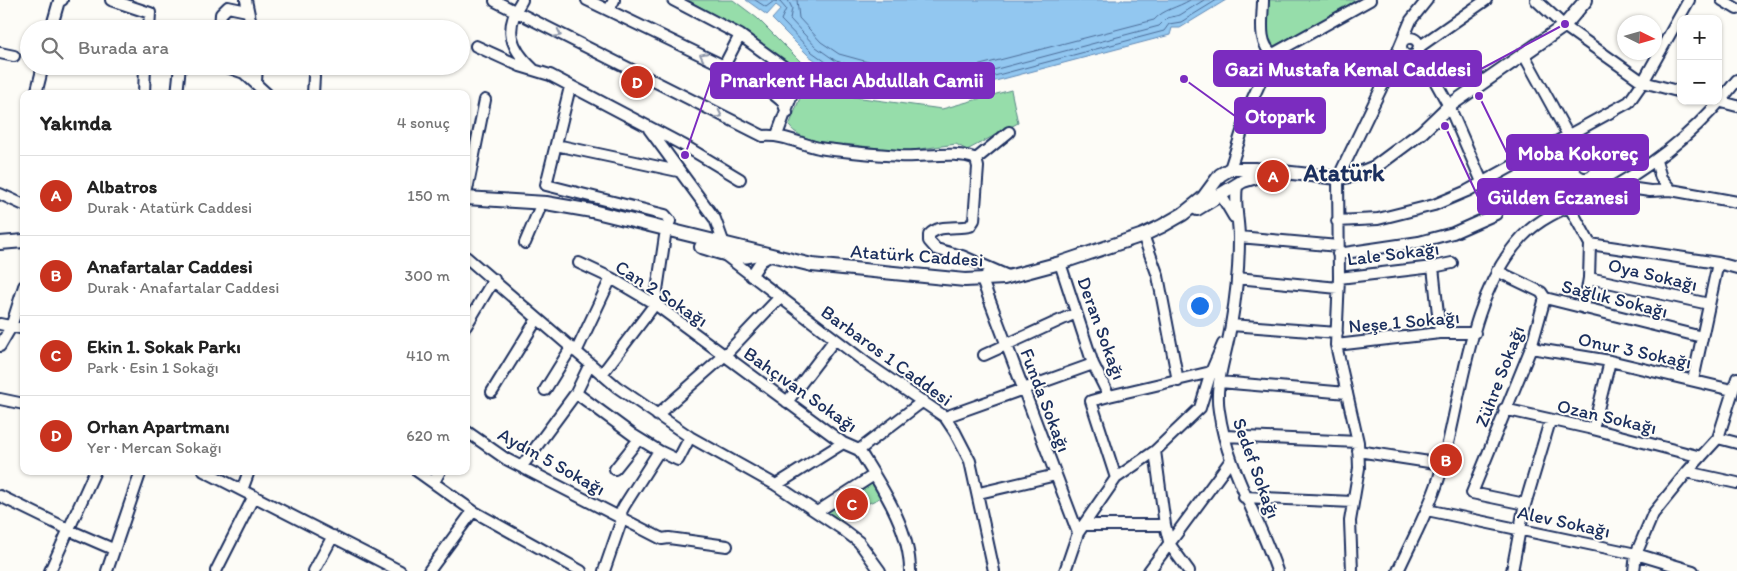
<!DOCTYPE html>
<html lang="tr">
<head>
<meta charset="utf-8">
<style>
	:root { --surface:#fff; --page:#f6f6f6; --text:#222; --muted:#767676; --line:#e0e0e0; --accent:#c8321e }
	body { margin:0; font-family:Itim,sans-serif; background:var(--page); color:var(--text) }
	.controls { position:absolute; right:15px; top:15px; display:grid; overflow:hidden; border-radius:10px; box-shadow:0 1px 4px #0004 }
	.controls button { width:45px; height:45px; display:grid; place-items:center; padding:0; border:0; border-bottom:1px solid var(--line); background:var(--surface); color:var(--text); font:25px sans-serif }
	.compass { position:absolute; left:1617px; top:15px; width:45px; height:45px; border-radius:50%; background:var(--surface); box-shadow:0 1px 4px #0004; rotate:95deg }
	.you { position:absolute; left:1199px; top:305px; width:18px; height:18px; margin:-12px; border:4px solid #fff; border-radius:50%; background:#1a73e8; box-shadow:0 0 0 8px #1a73e833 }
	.badge { display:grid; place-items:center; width:32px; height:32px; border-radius:50%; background:var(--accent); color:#fff; font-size:16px; font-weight:700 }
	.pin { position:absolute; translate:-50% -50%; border:2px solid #fff; box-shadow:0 1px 5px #0006 }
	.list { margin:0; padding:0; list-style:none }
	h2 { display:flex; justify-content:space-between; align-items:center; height:65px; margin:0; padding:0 20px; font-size:21px }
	h2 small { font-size:16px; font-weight:400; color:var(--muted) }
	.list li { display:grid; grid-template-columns:32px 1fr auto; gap:15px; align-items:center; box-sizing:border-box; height:80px; padding:0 20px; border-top:1px solid var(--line) }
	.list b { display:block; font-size:19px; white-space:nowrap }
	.list p { margin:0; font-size:16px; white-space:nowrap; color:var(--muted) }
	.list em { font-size:16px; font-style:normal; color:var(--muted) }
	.icon { flex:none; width:28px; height:28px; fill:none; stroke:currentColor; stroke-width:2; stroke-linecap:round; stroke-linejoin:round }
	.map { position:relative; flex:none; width:1737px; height:571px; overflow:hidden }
	.search { position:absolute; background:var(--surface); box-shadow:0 1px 4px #0004; left:20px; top:20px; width:450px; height:55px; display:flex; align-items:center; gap:12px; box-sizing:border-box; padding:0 18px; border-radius:28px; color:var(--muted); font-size:19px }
	.panel { position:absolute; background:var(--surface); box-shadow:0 1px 4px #0004; left:20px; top:90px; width:450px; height:385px; border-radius:10px }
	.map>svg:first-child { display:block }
</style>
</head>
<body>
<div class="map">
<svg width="1737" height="571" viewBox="0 0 1737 571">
	<rect width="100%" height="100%" fill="#fdfcf7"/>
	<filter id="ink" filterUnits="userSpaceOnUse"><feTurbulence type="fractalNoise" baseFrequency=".02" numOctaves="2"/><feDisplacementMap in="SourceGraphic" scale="10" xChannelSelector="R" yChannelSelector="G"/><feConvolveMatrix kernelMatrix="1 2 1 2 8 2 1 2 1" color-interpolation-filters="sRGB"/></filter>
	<g filter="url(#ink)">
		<!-- green -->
		<path fill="#96ddaa" stroke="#588684" d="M688 0H733L757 18 802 63 796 69 751 35Z
			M1264 0H1360L1274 46 1270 39 1263 35Z
			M803 90 942 109 1011 90 1018 123 967 150 956 144 906 151 844 144 842 146C826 143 799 140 789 126Z
			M872 480 881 496 878 499 844 514 840 521 827 512Z"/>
		<!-- water -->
		<path fill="#92c7f0" stroke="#628ab6" d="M746 0H1226L1180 28H1172L1170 35 965 89 927 92 885 86 831 71 809 56 772 19 781 9 776 5 767 15Z"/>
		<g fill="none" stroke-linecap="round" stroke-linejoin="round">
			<!-- shore -->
			<path stroke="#4b6c98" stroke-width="1" d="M755 0 766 7 774 1 780 2 786 9 781 20 812 52 833 67 887 81 927 87 964 84 1164 31 1169 24 1181 22 1217 0
				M788 0 792 8 790 19 816 47 836 61 888 75 927 81 963 78 1159 26 1167 18 1180 15 1204 0
				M797 0 799 18 821 42 839 54 890 68 928 74 961 70 1154 20C1164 9 1177 8 1190 0"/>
			<!-- minor casing -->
			<g stroke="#1b2f5e" stroke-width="14">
				<path id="minor" d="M111 0 150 13 149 29
					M246 0 252 29
					M522 0C504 28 509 47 533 69
					M587 0 724 66 772 93 783 102 787 113
					M673 0 740 35 791 72V97L777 135
					M1263 0C1263 17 1257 44 1273 54
					M1536 0 1564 26 1643 82 1681 92
					M1722 0 1737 9
					M495 1 763 136C783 134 800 144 819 148 845 152 873 154 899 156 920 158 958 150 976 159
					M609 10 614 0
					M51 29 59 1 62 0
					M220 29 221 14 228 7 247 11
					M1401 47a9 9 0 1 1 18 0a9 9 0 1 1-18 0Z
					M476 46 520 66 550 75 685 146 740 179
					M1419 47 1486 0
					M0 53 14 56
					M1273 54 1370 0
					M1524 55 1585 166
					M224 66 244 73 267 94
					M724 66 740 35
					M256 82 257 66
					M570 87 546 185 665 215 670 221 667 228
					M36 94 43 66
					M144 94 145 66
					M177 94 180 66
					M313 94 314 76
					M1718 101 1737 106
					M649 129 715 219 724 244
					M556 145 678 171
					M976 159 978 167 974 220 970 226C957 229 939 224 929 235V241L936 249 962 256 1008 276
					M976 159 1009 132
					M1656 161 1661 178 1671 190
					M1230 169 1252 100 1273 54
					M1237 186C1234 204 1239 220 1239 238 1239 267 1236 297 1231 325 1227 353 1214 383 1219 411 1227 469 1259 517 1277 571
					M1615 186 1650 191 1671 190 1737 202
					M0 194 24 205
					M466 195 485 100
					M1221 195 1234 217
					M1569 206 1590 244 1589 278 1584 308
					M1337 221 1378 219 1434 205 1467 191 1629 102 1643 82 1689 0
					M1143 235 1158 276 1178 381
					M1239 237 1338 246
					M525 243 539 210
					M1590 244 1718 263 1737 268
					M1338 254 1419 242 1453 233 1496 214 1449 106 1418 50
					M725 255 869 365 945 417 955 432 970 461 994 571
					M466 257 617 387 690 437 776 485 842 529 859 542 880 571
					M579 263 611 278 655 304 843 443 859 450
					M1060 263 1093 364 1109 396 1091 401 1116 478
					M1433 267 1440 333
					M988 269 987 275 982 280 1078 533
					M1497 271 1541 292 1545 298 1702 337
					M751 276 761 261 770 256
					M1237 278 1338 288
					M1339 278 1433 267 1452 263
					M1589 278 1709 304
					M0 324 24 329
					M1231 325 1337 333
					M466 326 494 279
					M1336 345 1440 333H1475
					M0 346 11 327 24 286
					M1531 348 1610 361 1732 390
					M576 352 611 278
					M984 355 1076 313
					M590 364 576 393 633 435 659 451 678 460 690 437
					M602 374 655 304 665 236
					M1693 380 1718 263
					M1220 382 1347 393
					M545 390 571 348
					M492 392 537 319
					M1109 396 1211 372 1215 373
					M0 399 24 404
					M787 402 835 339
					M1504 409 1593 429 1701 457
					M657 415 724 356 779 298
					M945 417 1093 364
					M1593 429 1610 361
					M466 431 506 459 662 539 669 538 727 546
					M1225 436 1358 442
					M1718 438 1737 443
					M859 450C881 486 910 528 910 571
					M859 450 923 401
					M1155 451 1165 525 1170 545 1189 571
					M1358 451 1442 464
					M522 466 576 393
					M615 469 639 439
					M204 471 400 571
					M417 471 473 511 581 571
					M1687 472 1737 483
					M434 482 440 471
					M776 485 843 443
					M242 490 249 471
					M979 493 1056 475
					M0 496 76 533 113 549
					M1244 497 1353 502
					M1525 504 1472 493 1531 348 1545 298
					M1427 510 1636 554 1693 571
					M817 512 874 475
					M622 519 621 512 624 506 659 451
					M1084 525H1165
					M50 571 95 471
					M107 571 141 471
					M216 571 254 496
					M314 571 333 536
					M429 571 473 511
					M604 571 622 519
					M1065 571 1078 533 1116 478 1155 451 1200 408 1211 372 1223 344
					M1149 571 1231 460
					M1352 571 1350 521 1359 468 1358 442 1336 345 1339 278 1338 178 1390 70 1411 20 1427 0
					M1398 571C1412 540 1429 510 1439 478 1462 402 1467 296 1522 237 1547 210 1584 203 1615 186 1662 159 1704 124 1737 80
					M1512 571 1524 508 1550 421
					M1634 571 1636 554 1653 514 1687 472 1718 438 1737 378"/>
			</g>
			<!-- major casing -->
			<g stroke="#1b2f5e" stroke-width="16">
				<path id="major" d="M466 198 546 203 592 211 812 265 965 280 1004 278 1060 263 1143 235 1162 226 1183 214 1203 198 1220 175 1230 169H1255L1338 178 1355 175 1375 167 1422 132 1449 106 1564 26 1586 0
					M1197 209 1243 181 1266 174
					M0 243 24 241
					M701 247C720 252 739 262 759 253"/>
			</g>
			<!-- minor -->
			<use href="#minor" stroke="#fdfcf7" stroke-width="10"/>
			<!-- major -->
			<use href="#major" stroke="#fdfcf7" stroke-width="12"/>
		</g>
		<!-- one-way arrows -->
		<defs><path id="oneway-chevron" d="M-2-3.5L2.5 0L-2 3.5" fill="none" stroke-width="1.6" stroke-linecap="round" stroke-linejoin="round" transform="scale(1.25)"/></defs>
		<g stroke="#8c96aa">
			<use href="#oneway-chevron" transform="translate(558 34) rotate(27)"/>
			<use href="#oneway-chevron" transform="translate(703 56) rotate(-154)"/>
			<use href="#oneway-chevron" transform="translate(719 115) rotate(26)"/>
		</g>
	</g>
	<g text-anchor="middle" stroke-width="4" stroke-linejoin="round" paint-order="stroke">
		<!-- street labels -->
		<g font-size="19" fill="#1b2f5e" stroke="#fdfcf7">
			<text transform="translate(1393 253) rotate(-7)" y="7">Lale Sokağı</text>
			<text transform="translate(917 255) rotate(4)" y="7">Atatürk Caddesi</text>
			<text transform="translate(1653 274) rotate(13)" y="7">Oya Sokağı</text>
			<text transform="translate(662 293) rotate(33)" y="7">Can 2 Sokağı</text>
			<text transform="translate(1615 298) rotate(14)" y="7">Sağlık Sokağı</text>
			<text transform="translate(1404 321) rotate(-5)" y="7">Neşe 1 Sokağı</text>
			<text transform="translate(1102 328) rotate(70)" y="7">Deran Sokağı</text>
			<text transform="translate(1635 350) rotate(12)" y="7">Onur 3 Sokağı</text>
			<text transform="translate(887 355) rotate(36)" y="7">Barbaros 1 Caddesi</text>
			<text transform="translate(1499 376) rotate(-69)" y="7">Zühre Sokağı</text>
			<text transform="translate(801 389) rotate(35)" y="7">Bahçıvan Sokağı</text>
			<text transform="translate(1046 400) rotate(69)" y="7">Funda Sokağı</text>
			<text transform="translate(1607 416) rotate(13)" y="7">Ozan Sokağı</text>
			<text transform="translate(552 461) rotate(29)" y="7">Aydın 5 Sokağı</text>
			<text transform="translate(1257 468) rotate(70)" y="7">Sedef Sokağı</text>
			<text transform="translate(1564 521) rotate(12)" y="7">Alev Sokağı</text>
		</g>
		<!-- district labels -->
		<g font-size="24" font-weight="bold" fill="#1b2f5e" stroke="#fdfcf7">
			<text x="1344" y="181">Atatürk</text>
		</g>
	</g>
	<!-- callouts -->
	<path fill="none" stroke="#7b2cbf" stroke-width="2" d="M1565 24L1481 69M685 155L711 80M1184 79L1235 116M1479 96L1507 153M1445 126L1478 197"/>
	<g fill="#7b2cbf" stroke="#fdfcf7" stroke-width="2">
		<circle cx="1565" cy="24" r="5"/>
		<circle cx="685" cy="155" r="5"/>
		<circle cx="1184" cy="79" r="5"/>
		<circle cx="1479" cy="96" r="5"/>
		<circle cx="1445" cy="126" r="5"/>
	</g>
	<g fill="#7b2cbf" stroke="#7b2cbf" stroke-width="2">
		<rect x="1214" y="51" width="267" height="35" rx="5"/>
		<rect x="711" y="63" width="283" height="35" rx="5"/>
		<rect x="1235" y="98" width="90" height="35" rx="5"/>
		<rect x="1507" y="135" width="141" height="35" rx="5"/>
		<rect x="1478" y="179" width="161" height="35" rx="5"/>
	</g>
	<g font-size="20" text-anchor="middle" font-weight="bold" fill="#fff">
		<text x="1348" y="76">Gazi Mustafa Kemal Caddesi</text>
		<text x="852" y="87">Pınarkent Hacı Abdullah Camii</text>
		<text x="1280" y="123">Otopark</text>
		<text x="1578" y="160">Moba Kokoreç</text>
		<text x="1558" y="204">Gülden Eczanesi</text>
	</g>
</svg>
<div class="controls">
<button>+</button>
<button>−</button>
</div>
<svg class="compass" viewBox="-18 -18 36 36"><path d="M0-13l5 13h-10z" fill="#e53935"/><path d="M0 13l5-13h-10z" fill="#767676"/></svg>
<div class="you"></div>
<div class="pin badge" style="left:1273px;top:176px">A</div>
<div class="pin badge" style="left:1446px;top:460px">B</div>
<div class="pin badge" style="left:852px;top:504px">C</div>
<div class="pin badge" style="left:637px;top:82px">D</div>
<div class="search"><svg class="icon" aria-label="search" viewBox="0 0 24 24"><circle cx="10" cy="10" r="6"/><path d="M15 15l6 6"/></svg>Burada ara</div>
<section class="panel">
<h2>Yakında<small>4 sonuç</small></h2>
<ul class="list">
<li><span class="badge">A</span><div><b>Albatros</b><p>Durak · Atatürk Caddesi</p></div><em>150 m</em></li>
<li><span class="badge">B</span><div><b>Anafartalar Caddesi</b><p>Durak · Anafartalar Caddesi</p></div><em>300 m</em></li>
<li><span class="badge">C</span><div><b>Ekin 1. Sokak Parkı</b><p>Park · Esin 1 Sokağı</p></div><em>410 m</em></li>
<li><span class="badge">D</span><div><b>Orhan Apartmanı</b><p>Yer · Mercan Sokağı</p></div><em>620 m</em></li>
</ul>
</section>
</div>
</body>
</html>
